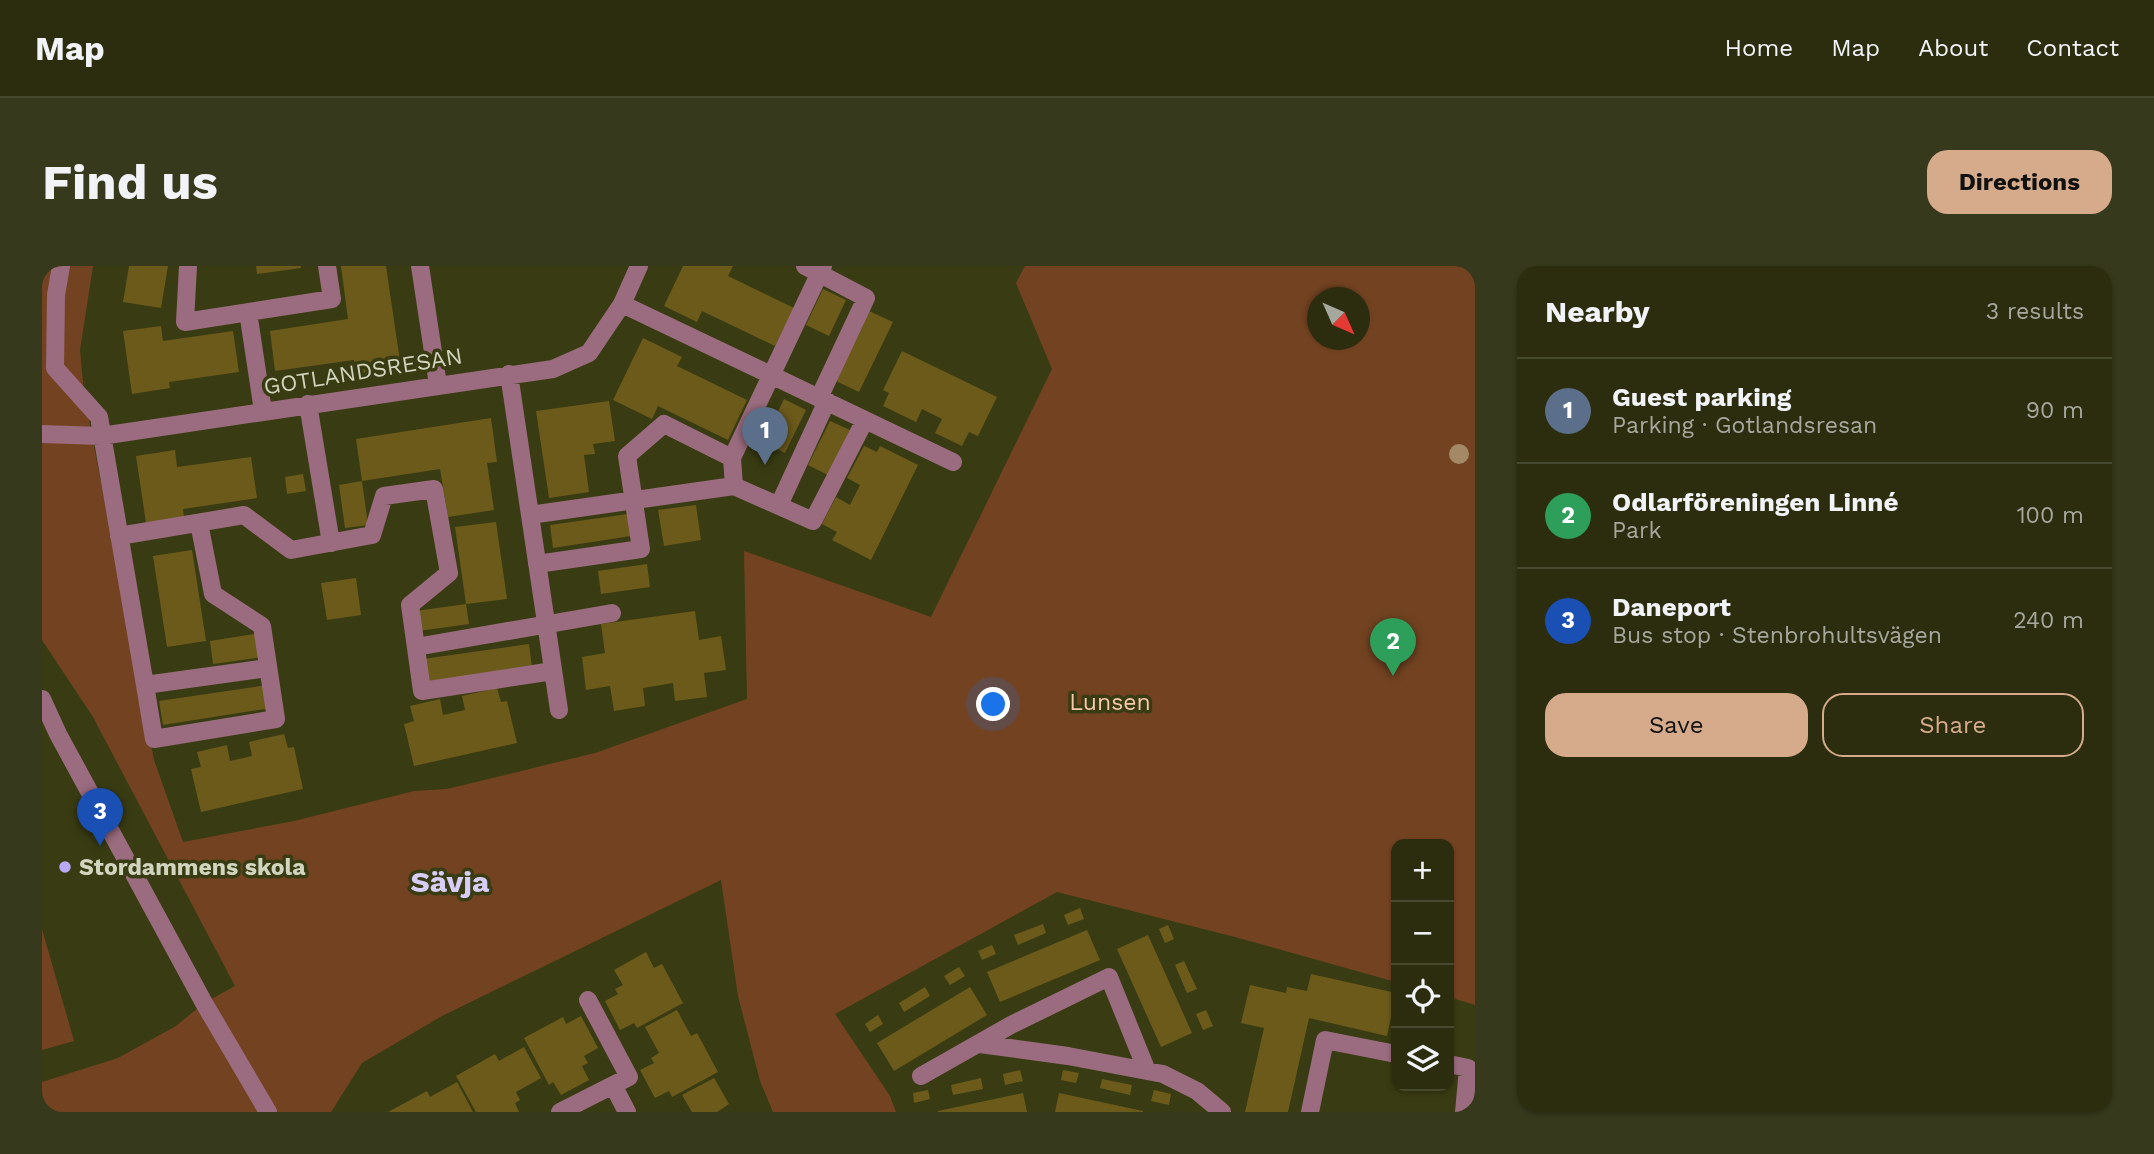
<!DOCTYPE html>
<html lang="en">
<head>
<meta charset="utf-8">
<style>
	:root { --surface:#2b2d0e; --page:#37391c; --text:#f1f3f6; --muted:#a6a89e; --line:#47492e; --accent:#d6ab8b }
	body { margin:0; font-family:"Work Sans",sans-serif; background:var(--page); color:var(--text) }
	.controls { position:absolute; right:21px; bottom:21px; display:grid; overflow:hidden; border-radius:14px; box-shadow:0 2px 5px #0004 }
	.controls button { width:63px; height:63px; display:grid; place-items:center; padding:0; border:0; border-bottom:2px solid var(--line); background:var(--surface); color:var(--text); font:35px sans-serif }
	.compass { position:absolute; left:1265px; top:21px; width:63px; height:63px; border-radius:50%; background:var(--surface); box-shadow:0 2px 5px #0004; rotate:135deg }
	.you { position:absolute; left:952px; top:439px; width:24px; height:24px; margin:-18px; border:5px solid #fff; border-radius:50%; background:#1a73e8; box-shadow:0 0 0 10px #1a73e833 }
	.badge { display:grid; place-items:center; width:46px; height:46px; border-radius:50%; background:var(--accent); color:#fff; font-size:23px; font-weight:700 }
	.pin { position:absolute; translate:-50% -58px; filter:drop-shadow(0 2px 4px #0008) }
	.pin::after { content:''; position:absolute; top:37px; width:24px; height:21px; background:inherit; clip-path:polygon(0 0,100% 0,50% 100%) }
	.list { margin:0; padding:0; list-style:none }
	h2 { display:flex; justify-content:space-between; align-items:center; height:91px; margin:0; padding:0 28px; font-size:30px }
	h2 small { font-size:23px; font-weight:400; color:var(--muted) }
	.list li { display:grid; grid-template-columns:46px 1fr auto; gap:21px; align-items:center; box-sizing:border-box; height:105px; padding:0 28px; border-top:2px solid var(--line) }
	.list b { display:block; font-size:26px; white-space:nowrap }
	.list p { margin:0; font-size:23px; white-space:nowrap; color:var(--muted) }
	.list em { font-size:23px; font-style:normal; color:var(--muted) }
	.actions { display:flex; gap:14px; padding:21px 28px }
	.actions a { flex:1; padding:16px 0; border:2px solid var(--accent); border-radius:21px; text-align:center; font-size:24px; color:var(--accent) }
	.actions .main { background:var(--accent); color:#111 }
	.icon { flex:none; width:38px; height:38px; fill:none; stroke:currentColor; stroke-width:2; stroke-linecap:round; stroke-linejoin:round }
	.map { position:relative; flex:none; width:1433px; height:846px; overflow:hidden; border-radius:21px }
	header { display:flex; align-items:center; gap:42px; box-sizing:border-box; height:98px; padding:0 35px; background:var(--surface); border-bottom:2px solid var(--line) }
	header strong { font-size:33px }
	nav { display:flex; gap:38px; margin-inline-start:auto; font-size:24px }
	.intro { display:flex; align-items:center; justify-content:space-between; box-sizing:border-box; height:168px; padding:0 42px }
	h1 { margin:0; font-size:49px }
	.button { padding:18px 32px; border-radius:21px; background:var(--accent); color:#111; font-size:24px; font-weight:700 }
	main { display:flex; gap:42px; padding:0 42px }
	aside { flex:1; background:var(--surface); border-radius:21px; box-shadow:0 2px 5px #0004 }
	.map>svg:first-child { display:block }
</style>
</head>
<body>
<header>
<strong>Map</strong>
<nav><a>Home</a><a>Map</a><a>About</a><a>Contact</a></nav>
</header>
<div class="intro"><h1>Find us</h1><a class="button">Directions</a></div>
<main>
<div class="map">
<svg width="1433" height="846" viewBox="0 0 1433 846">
	<rect width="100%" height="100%" fill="#393c12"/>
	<!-- green -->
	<path fill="#734321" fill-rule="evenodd" d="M0 0H51L38 84 42 128 112 494 141 576 252 555 372 525 405 523 553 487 705 433 702 285 889 351 1010 103 974 17 983 0H1433V739L1407 731V578H1354V716L1193 671 1015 626 793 748 848 830 854 846H731L718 815 696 730 679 614 400 750 320 797 289 846H0V816L76 792 134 760 162 737 193 720 51 451 0 374ZM1276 32H1318V74H1276Z
		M0 663 32 775 0 784Z"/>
	<!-- building -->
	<path fill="#6c5a1b" d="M87 0H126L119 42 81 36Z
		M214 0H259V2L215 8Z
		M299 0H344L359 102 314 108 312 94 233 105 228 65 306 53Z
		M641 0H691L686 10 752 42 733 80 660 45 655 56 622 40Z
		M781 23 804 34 787 70 764 59Z
		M827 45 851 56 817 126 794 115Z
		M119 60 121 75 191 65 197 106 127 116 128 122 90 128 81 65Z
		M601 72 640 91 635 100 705 134 686 174 616 140 610 153 571 134Z
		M860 85 955 131 936 170 927 166 920 180 893 167 900 153 880 143 874 156 841 140 847 127 841 124Z
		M742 133 764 144 743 187 721 176Z
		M567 135 573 175 551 178 553 188 542 189 547 226 507 232 494 145Z
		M449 152 455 196 445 197 452 244 406 251 398 203 320 215 326 259 303 262 297 219 320 215 314 173Z
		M788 155 808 164 786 209 766 199Z
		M822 180 835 186 838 180 876 199 829 294 790 274 795 266 780 258 794 231 808 239 818 219 805 212Z
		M133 184 135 201 209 191 215 232 141 243 142 251 104 257 94 190Z
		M261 208 264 225 245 228 243 211Z
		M654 239 659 274 622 280 616 244Z
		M586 248 589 270 511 282 508 259Z
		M454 256 465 333 424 338 427 358 377 365 374 345 424 338 413 261Z
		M150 284 164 375 125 381 111 290Z
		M605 298 608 321 559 328 556 305Z
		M314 312 319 349 285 354 279 317Z
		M653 345 657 374 679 370 684 404 662 407 665 431 633 435 631 417 601 422 603 440 572 445 568 420 544 424 540 391 563 387 559 358Z
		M218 367 221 391 171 398 168 375Z
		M487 378 490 401 384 416 381 393Z
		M225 419 229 442 121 459 117 435Z
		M455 422 459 436 465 435 475 477 372 500 362 458 372 455 368 440 398 433 401 449 423 444 420 430Z
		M242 468 246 482 252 481 261 523 159 546 149 503 159 501 155 486 185 479 188 495 210 490 207 476Z
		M1038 642 1042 653 1026 659 1022 649Z
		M1001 658 1004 667 976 679 972 669Z
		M1126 659 1132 673 1123 677 1117 663Z
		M1045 664 1058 694 958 736 945 706Z
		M1106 669 1150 767 1119 781 1075 683Z
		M950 679 954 688 940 694 936 685Z
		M604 686 612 702 620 698 641 737 595 762 592 757 578 764 563 735 576 728 573 723 581 719 572 704Z
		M1142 695 1155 723 1145 727 1133 699Z
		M917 701 923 710 908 719 902 710Z
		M1269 708 1354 727 1345 770 1267 752 1246 846H1203L1222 762 1199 757 1208 719 1244 727 1245 721 1265 725Z
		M883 721 888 730 862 746 857 737Z
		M928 721 945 749 852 805 835 777Z
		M635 744 649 770 655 767 676 806 630 831 627 825 613 832 598 804 612 797 609 792 617 787 603 761Z
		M1164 744 1171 760 1161 764 1154 748Z
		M836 749 841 758 828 766 823 758Z
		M539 750 556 782 542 790 546 797 540 800 547 814 519 829 511 816 507 819 482 772 521 751 524 758Z
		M482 781 499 812 474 826 478 834 473 837 477 846H434L414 810 453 788 457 795Z
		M978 804 981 815 963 819 961 808Z
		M1021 804 1037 807 1034 817 1019 814Z
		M672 812 687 838 675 846H650L640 829Z
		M939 812 941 823 911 829 909 819Z
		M1060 813 1090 819 1088 829 1058 822Z
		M415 816 431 846H346L385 825 388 831Z
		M886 824 888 833 872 837 871 827Z
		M1112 824 1129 828 1127 839 1109 835Z
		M981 827 985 846H896V845Z
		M1017 827 1101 845V846H1013Z"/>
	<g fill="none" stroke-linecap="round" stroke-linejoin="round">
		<!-- minor -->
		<path stroke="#9b6c7f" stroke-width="18" d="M19 0 14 29 13 102 57 151 103 419 226 402
			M146 0 143 56 290 33 285 0
			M378 0 396 119
			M763 0 824 32 777 132
			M781 0 690 192 692 220 771 255 823 154
			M580 38 911 196
			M206 46 221 145
			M467 108 517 444
			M266 138 289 277
			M0 168 59 170 511 103 547 87 580 38 597 0
			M737 239 785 135
			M488 249 692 220
			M77 270 202 249 249 284 330 269 342 230 392 223 407 307 368 339 380 425 511 405
			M495 298 599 283 585 190 622 158 690 192
			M374 381 570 347
			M103 419 112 473 234 453 220 360 171 328 157 257
			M0 433 16 468 162 737 226 846
			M938 778 1026 790 1121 808 1155 825 1180 846
			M1407 798 1426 802 1422 846
			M879 810 969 759 1067 711 1105 805
			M571 819 585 846
			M518 846 587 811 546 734
			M1268 846 1283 774 1354 788"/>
	</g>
	<!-- trees -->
	<circle fill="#a38966" cx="1417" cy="188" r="10"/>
	<!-- markers -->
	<circle fill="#baaaf6" stroke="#393c12" stroke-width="2.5" cx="23" cy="601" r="7"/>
	<g text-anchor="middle" stroke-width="7" stroke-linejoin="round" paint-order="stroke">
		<!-- street labels -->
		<g font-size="23" fill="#d2d5be" stroke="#393c12">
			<text transform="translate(321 105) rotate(-9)" y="8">GOTLANDSRESAN</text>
		</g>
		<!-- park labels -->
		<g font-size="23" fill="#f9c8ab" stroke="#393c12">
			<text x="1068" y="444">Lunsen</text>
		</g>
		<!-- poi labels -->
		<g font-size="23" font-weight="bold" fill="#d2d5be" stroke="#393c12" text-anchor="start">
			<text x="37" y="609">Stordammens skola</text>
		</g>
		<!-- district labels -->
		<g font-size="30" font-weight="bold" fill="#d6cef9" stroke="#393c12">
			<text x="408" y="626">Sävja</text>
		</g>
	</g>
</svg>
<div class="controls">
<button>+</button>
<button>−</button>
<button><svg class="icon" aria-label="locate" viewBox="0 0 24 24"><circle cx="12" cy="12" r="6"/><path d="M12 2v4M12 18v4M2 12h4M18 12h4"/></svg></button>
<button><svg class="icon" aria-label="layers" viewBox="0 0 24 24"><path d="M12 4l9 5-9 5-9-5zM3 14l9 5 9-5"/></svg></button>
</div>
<svg class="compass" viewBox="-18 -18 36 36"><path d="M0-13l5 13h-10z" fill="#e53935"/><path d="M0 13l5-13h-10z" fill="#a6a89e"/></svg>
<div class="you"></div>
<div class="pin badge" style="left:723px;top:199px;background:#5c6f8a">1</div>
<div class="pin badge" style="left:1351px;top:410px;background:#2e9e5b">2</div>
<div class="pin badge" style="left:58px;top:580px;background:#1a4fb4">3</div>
</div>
<aside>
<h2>Nearby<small>3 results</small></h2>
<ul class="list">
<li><span class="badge" style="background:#5c6f8a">1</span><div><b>Guest parking</b><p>Parking · Gotlandsresan</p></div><em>90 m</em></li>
<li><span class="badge" style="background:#2e9e5b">2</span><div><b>Odlarföreningen Linné</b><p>Park</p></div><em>100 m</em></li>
<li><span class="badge" style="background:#1a4fb4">3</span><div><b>Daneport</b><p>Bus stop · Stenbrohultsvägen</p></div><em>240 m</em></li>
</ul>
<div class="actions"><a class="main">Save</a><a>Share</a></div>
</aside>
</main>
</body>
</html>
